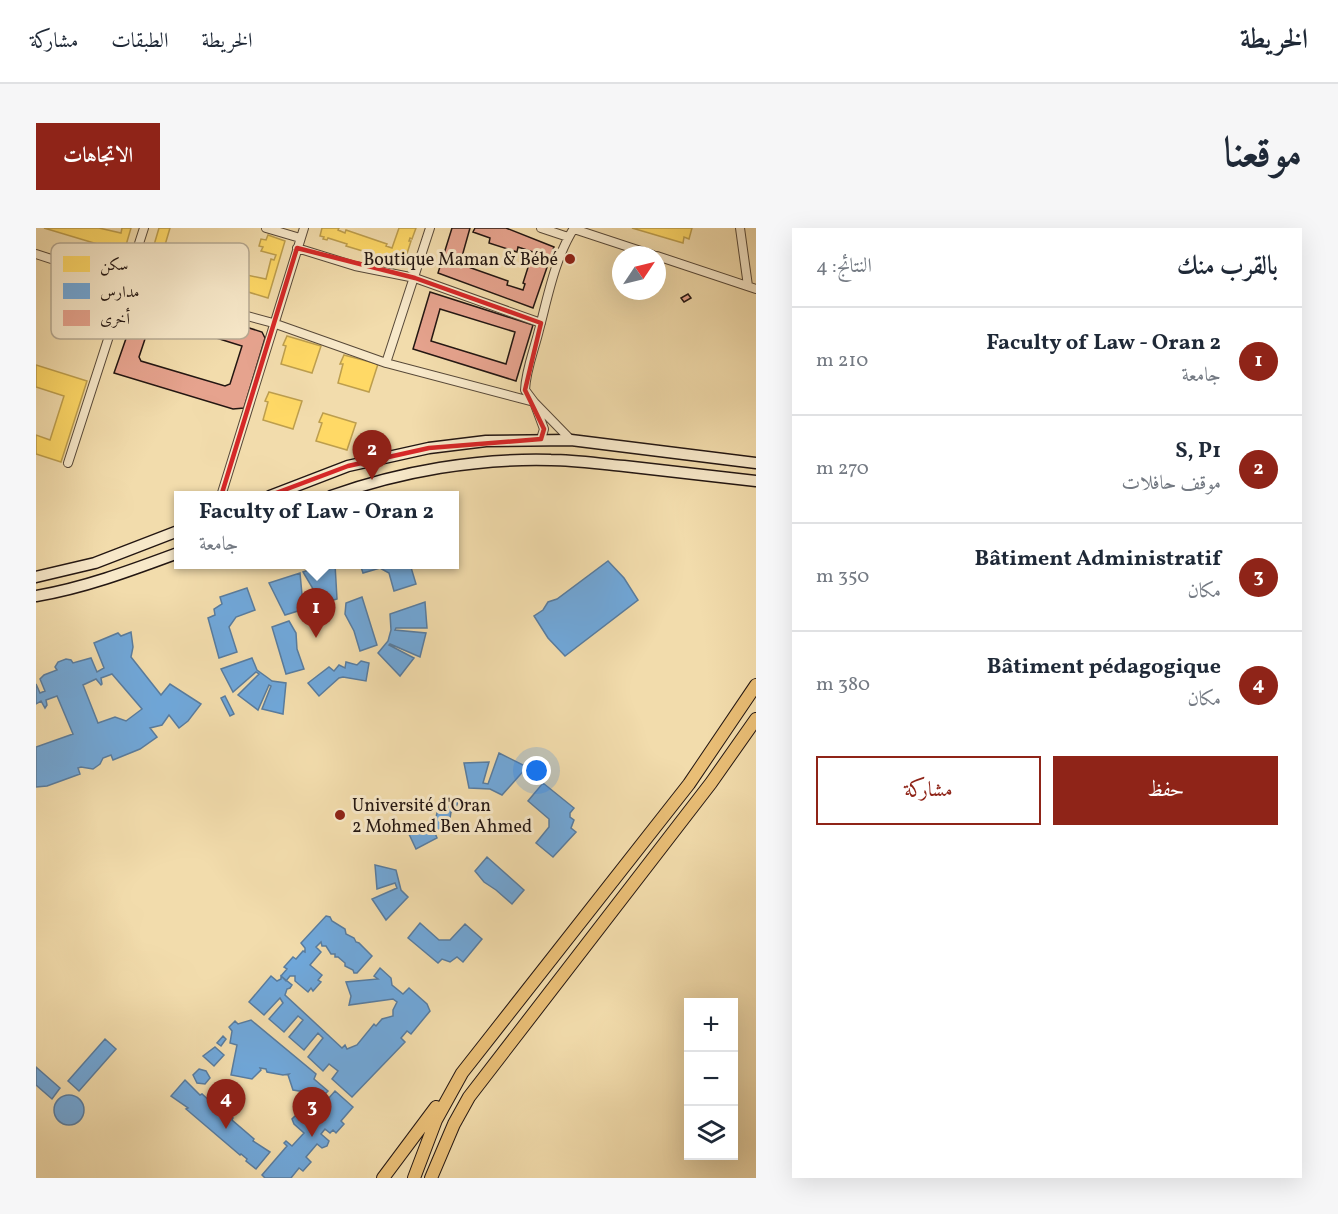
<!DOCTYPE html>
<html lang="ar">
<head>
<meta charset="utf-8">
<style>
	:root { --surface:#fff; --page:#f6f6f7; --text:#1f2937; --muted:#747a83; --line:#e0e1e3; --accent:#8f2418 }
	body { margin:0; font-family:Vollkorn,Amiri,serif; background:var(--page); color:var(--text); direction:rtl }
	.controls { position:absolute; right:18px; bottom:18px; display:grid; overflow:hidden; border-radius:0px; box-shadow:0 6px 24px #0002 }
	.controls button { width:54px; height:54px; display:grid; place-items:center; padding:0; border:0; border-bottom:2px solid var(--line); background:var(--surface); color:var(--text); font:30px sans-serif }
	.compass { position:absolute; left:576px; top:18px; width:54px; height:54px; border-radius:50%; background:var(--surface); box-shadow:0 6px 24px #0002; rotate:55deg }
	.you { position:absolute; left:501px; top:543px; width:21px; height:21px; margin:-15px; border:4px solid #fff; border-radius:50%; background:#1a73e8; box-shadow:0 0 0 9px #1a73e833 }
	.badge { display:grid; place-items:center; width:39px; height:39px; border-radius:50%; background:var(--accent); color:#fff; font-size:20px; font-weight:700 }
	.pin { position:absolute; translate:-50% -50px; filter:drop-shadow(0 2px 3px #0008) }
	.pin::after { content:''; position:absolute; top:32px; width:21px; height:18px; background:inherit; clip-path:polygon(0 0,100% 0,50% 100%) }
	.popup { position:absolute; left:138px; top:263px; width:285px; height:78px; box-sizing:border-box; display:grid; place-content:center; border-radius:0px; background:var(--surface); filter:drop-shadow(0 2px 4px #0005); font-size:20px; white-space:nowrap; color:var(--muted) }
	.popup b { font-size:22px; color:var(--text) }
	.popup::after { content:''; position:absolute; left:50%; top:100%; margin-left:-12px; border:12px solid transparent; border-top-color:var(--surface) }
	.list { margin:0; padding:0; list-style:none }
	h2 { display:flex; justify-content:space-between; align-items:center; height:78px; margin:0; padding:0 24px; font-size:26px }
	h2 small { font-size:20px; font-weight:400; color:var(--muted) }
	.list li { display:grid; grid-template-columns:39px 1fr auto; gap:18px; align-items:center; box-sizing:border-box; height:108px; padding:0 24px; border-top:2px solid var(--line) }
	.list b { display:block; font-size:22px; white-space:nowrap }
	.list p { margin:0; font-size:20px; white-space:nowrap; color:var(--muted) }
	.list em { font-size:20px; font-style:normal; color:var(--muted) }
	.actions { display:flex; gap:12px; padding:18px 24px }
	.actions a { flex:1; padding:14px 0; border:2px solid var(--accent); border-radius:0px; text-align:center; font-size:21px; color:var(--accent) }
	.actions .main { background:var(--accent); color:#fff }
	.icon { flex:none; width:33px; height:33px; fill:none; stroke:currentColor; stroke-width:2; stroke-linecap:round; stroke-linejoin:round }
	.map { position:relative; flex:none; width:720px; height:950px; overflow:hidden; direction:ltr; border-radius:0px }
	header { display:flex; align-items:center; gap:36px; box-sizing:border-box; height:84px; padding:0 30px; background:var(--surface); border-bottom:2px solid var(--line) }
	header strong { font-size:28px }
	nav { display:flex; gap:33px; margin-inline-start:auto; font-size:21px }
	.intro { display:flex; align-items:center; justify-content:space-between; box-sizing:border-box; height:144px; padding:0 36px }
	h1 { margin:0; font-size:42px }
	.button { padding:15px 27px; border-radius:0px; background:var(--accent); color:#fff; font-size:21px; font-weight:700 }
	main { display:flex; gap:36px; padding:0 36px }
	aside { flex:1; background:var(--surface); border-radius:0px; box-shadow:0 6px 24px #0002 }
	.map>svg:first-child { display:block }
</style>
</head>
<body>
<header>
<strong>الخريطة</strong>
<nav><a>الخريطة</a><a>الطبقات</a><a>مشاركة</a></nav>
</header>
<div class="intro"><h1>موقعنا</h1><a class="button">الاتجاهات</a></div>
<main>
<aside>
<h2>بالقرب منك<small>النتائج: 4</small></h2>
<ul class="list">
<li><span class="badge">1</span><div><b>Faculty of Law - Oran 2</b><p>جامعة</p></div><em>210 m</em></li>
<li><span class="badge">2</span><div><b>S, P1</b><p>موقف حافلات</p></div><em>270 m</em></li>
<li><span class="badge">3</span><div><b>Bâtiment Administratif</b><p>مكان</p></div><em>350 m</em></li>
<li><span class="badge">4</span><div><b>Bâtiment pédagogique</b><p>مكان</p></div><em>380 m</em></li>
</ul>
<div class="actions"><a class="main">حفظ</a><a>مشاركة</a></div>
</aside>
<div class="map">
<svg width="720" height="950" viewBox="0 0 720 950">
	<rect width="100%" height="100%" fill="#f2dcac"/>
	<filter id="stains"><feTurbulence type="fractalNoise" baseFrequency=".00333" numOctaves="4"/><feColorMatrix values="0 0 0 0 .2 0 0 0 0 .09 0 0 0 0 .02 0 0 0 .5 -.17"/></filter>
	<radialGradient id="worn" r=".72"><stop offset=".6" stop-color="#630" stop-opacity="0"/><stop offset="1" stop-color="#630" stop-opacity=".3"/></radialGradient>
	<!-- homes -->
	<path fill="#ffd966" stroke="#bd9e4d" stroke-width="1.5" d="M8 0H63L85 5 86 0H95L88 24Z
		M123 0H134L129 17 126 16 125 21 134 24V26L149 30 150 27 184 39V37L207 44 206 46 230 51 235 31 238 32 240 27 225 23 227 19 223 18 225 11 230 12 232 7 249 13 232 70 113 34Z
		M286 0H303L302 2 309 5 310 2 351 16 350 18 356 20 363 0H380L376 11 374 10 373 13H375L368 35 365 34 364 36 360 35V33L310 18 311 16 292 10 291 12 287 11 288 9 284 8Z
		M596 0H656L653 11 648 9 647 15Z
		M251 108 285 118 276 145 245 136 250 118 247 117Z
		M308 127 342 136 333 164 302 155 307 136H304Z
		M0 137 51 153 25 234 0 226V207L14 212 28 168 0 159Z
		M233 164 266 173 257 201 227 192 232 174 229 173Z
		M287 185 320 195 311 222 280 213 286 195 283 194Z"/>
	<!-- schools -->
	<path fill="#6fa8dc" stroke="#587c9f" stroke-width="1.5" fill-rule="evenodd" d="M572 333 588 350 602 372 529 428 512 410 498 388 507 382 512 374 521 371Z
		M290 336H299L301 371 249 387 233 355 264 345 267 377 283 371 267 344Z
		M324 336H374L380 356 358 363 353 345 344 340 327 345Z
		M211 360 219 382 200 389 193 399 201 424 183 430 172 390 179 387 178 381 186 376 184 369Z
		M326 369 341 417 324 423 318 403 309 386 310 375Z
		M389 374 391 400H360L359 402 390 405 384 429 354 416 353 417 378 430 364 448 342 425 352 413 355 402 354 386Z
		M253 393 260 405 261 421 268 441 250 446 236 399Z
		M95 404 97 419 95 429 125 467 134 456 165 476 152 493 143 500 133 487 126 497 114 500 121 509 104 521 77 532 75 527 67 530 64 536 57 541 45 539 42 540 44 546 11 558 0 559V519L37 506 21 468 10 472 11 477 9 480 5 473 0 476V456L4 465 9 463 4 451 8 447 21 442 19 439 22 434 30 431 35 432 37 435 55 430 61 444 68 440 58 415 82 405 85 408ZM76 446 106 481 90 493 79 489 62 495 47 457 60 451 65 457 66 456 65 450Z
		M216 430 221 442 232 450 236 453 250 455 247 486 226 481 235 458 233 457 222 482 202 467 223 446 220 444 197 464 185 441Z
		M325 433 333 435 330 453 307 449 303 450 283 468 272 455 293 439 298 443 303 437 309 440 310 434 321 437Z
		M189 468 198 486 194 488 185 470Z
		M463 525 491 539 466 567 454 561 433 560 428 535 453 534 447 555 452 556Z
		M507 555 538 580 534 585V589L538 592 535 600 540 604 517 629 500 615 513 599V591L492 573Z
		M405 569 422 574 419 582 415 584 413 597 407 595 406 602H402L399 605 401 610 380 621 373 606 395 596 399 593Z
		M451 629 488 662 476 676 460 662 448 654 439 643Z
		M339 637 360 642 365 662 372 669 350 692 336 671 361 660 359 655 341 661Z
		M290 688 294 689 296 693 309 701 310 706 318 710 320 714 323 715 336 728 321 745H318L317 742 309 738V735L302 729H299V726H295L290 718H286L285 714 280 719 285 724 274 737 286 747 282 752 285 754 277 763 275 760 272 764 259 753V748H254L250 753 245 748 251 741 248 739 257 729 260 731 267 723 269 724V720L265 715Z
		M384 695 403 712H414L429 696 446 711 427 734 421 729 414 734 406 731 402 735 372 710Z
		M344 740 355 750 356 757 367 766 373 760 391 776 394 783 375 806 371 803 365 810 369 814 316 869 296 851 302 843 293 836 287 843 272 829 287 810 282 805 268 822 253 809 267 792 262 788 248 804 233 791 247 775 244 770 228 787 213 774 235 748 241 753 245 751V748L256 757 254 760 251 761 249 767 306 820 309 817 311 821 321 817 338 796 340 798 346 791 357 788V782L361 774 357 771 313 777 315 768 310 754 342 751 338 748Z
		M215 792 280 846 278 851 292 863 288 867 257 862 252 847 253 846 247 847 231 844 230 841 224 840 225 842 216 851 195 847 201 817 194 815 196 803 193 799 199 793 202 796Z
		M187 808 190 811 185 818 181 815Z
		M69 811 80 821 43 863 32 853Z
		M179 819 188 827 178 838 167 828Z
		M0 839 24 860 16 871 0 857Z
		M163 841 170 843 174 850 169 856 161 855 157 847Z
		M149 852 164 867 166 866 185 883 187 881 197 890 196 892 218 911 217 913 234 924 220 941 210 933 211 931 205 926 204 927 150 881 152 880 135 868Z
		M299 863 317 879 305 893 308 896 300 905 297 902 294 905 289 901 285 906 293 913 291 918 286 920 281 916 270 929 275 934 267 943 263 940 255 950H229L226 947 251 918 248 915 250 913 256 918 268 905 258 896 256 891 259 888H265L276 897 287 883 283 880 285 879Z
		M18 882a15 15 0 1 1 30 0a15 15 0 1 1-30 0Z"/>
	<!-- building -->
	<path fill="#e6a38e" stroke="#231612" stroke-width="1.5" fill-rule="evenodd" d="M416 0H434L425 32 422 31 421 35 472 53 471 57 487 62 489 56 487 55 495 30 498 31 500 25 482 19 481 24 453 15 454 10 437 4 439 0H438H470L518 19 497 80 402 45Z
		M394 64 497 97 480 153 377 121ZM404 81 479 104 470 136 395 113Z
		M104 66 226 104 229 110 208 180 197 181 78 145 101 79V69ZM116 90 206 118 194 156 189 158 105 133 103 129Z
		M652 66 655 70 648 74 645 70Z"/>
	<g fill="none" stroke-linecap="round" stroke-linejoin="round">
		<!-- minor casing -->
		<g stroke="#574838" stroke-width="10">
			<path id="minor" d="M230 0 264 10
				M505 0 532 9
				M704 0 712 58
				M538 1 617 27
				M261 20 319 38 379 50 505 95
				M0 26 89 55 237 95 350 135 498 174
				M621 28 720 61
				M350 135 394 0
				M498 174 489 162C490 141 498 123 503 102 512 68 519 30 538 0
				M505 211 508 201 498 174 535 212
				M32 235 108 0
				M185 268 268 0"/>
		</g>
		<!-- secondary casing -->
		<g stroke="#231612" stroke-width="13">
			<path id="secondary" d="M234 268 312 238 393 220 450 213 535 212 720 235
				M295 268C365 243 442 230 515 232 540 232 564 236 588 238 632 243 676 248 720 253
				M0 349 59 335 142 303
				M0 368C48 360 96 342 142 325"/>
		</g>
		<!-- trunk casing -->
		<g stroke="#231612" stroke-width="14">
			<path id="trunk" d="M347 950 400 879
				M378 950 400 892 426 845 653 556 720 457
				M395 950 418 896 433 869 675 555 720 491"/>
		</g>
		<!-- minor -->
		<use href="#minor" stroke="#f7e8c9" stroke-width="8"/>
		<!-- secondary -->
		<use href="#secondary" stroke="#f7e8c9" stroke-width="10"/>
		<!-- trunk -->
		<use href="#trunk" stroke="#e9be76" stroke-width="12"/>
	</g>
	<!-- marked area -->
	<path fill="none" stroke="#d62828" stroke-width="4.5" stroke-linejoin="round" d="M261 20 379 50 505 95 489 162 508 201 505 211 393 220 312 238 179 288Z"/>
	<!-- markers -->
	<g fill="#8f2418" stroke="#f7e8c9" stroke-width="2">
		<circle cx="534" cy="31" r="6"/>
		<circle cx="304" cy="587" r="6"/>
	</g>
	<g text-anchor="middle" stroke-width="6" stroke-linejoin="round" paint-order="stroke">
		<!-- poi labels -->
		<g font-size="18" fill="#231612" stroke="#f7e8c9" text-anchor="end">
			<text x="522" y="37">Boutique Maman &amp; Bébé</text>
			<text x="316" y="583" text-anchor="start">Université d'Oran<tspan x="316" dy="21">2 Mohmed Ben Ahmed</tspan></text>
		</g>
	</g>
	<!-- legend -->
	<rect x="15" y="15" width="198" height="96" rx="9" fill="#f7e8c9" stroke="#b7a992" stroke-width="1.5"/>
	<rect x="27" y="28" width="27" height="16" fill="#ffd966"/>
	<rect x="27" y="55" width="27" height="16" fill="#6fa8dc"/>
	<rect x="27" y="82" width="27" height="16" fill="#e6a38e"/>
	<g font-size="16" fill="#231612">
		<text x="64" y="42">سكن</text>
		<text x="64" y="69">مدارس</text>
		<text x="64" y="96">أخرى</text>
	</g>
	<rect width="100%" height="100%" filter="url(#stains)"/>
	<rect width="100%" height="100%" fill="url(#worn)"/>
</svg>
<div class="controls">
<button>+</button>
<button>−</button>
<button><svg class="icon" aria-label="layers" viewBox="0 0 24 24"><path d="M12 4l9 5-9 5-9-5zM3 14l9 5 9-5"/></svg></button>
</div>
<svg class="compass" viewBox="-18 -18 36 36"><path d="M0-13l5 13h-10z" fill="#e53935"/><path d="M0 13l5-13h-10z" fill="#747a83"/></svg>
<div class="you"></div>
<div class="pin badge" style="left:280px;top:410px">1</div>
<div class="popup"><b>Faculty of Law - Oran 2</b>جامعة</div>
<div class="pin badge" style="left:336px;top:252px">2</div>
<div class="pin badge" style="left:276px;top:909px">3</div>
<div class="pin badge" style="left:190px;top:901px">4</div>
</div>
</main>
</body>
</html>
